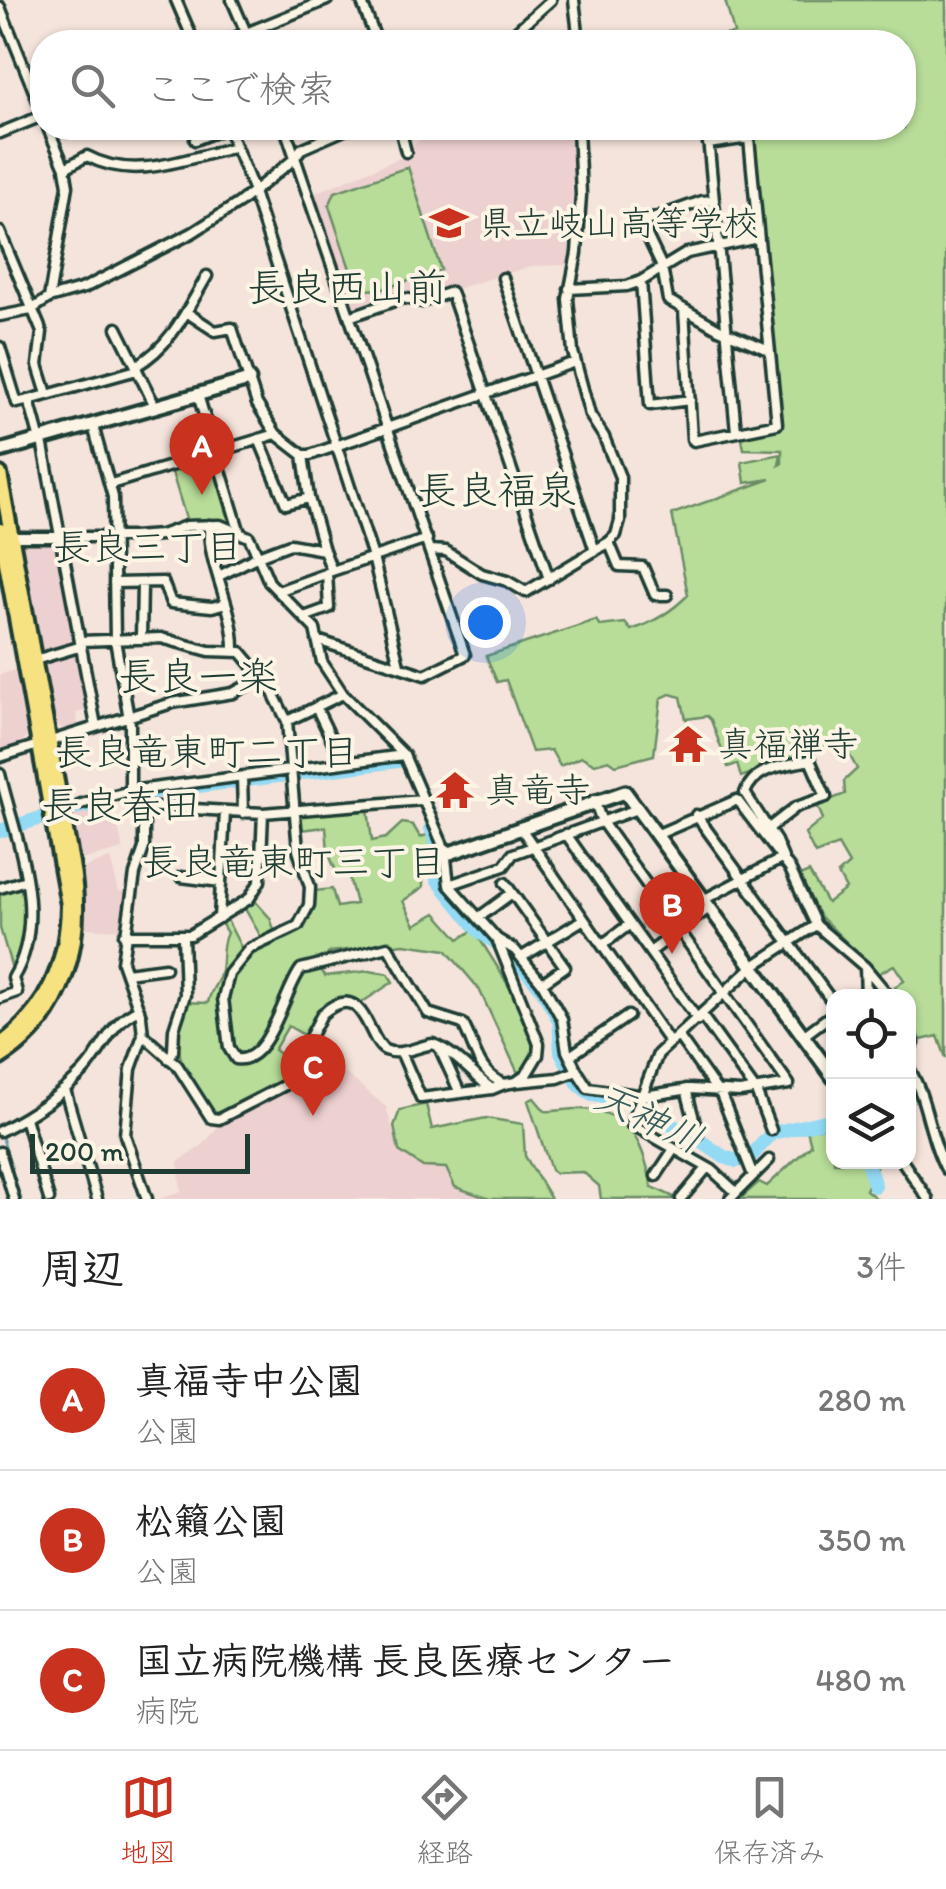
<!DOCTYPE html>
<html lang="ja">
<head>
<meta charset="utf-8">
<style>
	:root { --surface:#fff; --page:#f6f6f6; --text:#222; --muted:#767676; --line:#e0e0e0; --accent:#c8321e }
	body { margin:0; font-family:Itim,"Klee One",sans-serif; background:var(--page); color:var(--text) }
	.controls { position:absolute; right:30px; bottom:30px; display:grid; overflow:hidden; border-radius:20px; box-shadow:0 2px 8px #0004 }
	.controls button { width:90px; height:90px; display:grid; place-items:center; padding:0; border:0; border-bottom:2px solid var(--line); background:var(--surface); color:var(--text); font:50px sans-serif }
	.scale { position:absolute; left:30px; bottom:25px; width:220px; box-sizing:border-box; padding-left:10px; border:5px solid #1f3d34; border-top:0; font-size:28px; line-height:35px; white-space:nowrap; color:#1f3d34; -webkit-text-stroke:8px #fcf5e5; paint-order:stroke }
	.you { position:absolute; left:485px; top:622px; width:35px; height:35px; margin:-25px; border:8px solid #fff; border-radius:50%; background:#1a73e8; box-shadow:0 0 0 15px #1a73e833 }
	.badge { display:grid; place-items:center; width:65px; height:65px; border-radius:50%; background:var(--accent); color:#fff; font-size:32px; font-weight:700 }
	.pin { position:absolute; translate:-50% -82px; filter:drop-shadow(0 2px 5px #0008) }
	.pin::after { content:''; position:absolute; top:52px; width:35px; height:30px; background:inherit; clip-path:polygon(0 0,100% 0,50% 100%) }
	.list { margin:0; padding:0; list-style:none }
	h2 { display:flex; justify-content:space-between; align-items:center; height:130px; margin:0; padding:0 40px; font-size:42px }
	h2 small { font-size:32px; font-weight:400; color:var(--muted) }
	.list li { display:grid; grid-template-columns:65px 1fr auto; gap:30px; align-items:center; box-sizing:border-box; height:140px; padding:0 40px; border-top:2px solid var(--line) }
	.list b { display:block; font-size:38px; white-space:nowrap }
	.list p { margin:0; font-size:32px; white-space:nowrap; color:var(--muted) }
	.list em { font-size:32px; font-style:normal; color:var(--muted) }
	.icon { flex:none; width:55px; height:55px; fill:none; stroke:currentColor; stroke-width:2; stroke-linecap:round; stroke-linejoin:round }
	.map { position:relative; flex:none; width:946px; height:1199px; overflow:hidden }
	.search { position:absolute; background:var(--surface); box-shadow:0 2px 8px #0004; left:30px; right:30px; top:30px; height:110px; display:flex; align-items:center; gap:25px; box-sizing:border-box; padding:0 35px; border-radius:40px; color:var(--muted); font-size:38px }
	.sheet { height:550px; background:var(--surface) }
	nav { display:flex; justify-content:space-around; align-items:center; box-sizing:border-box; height:140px; border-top:2px solid var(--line); background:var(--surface); font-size:28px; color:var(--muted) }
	nav a { display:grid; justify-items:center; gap:5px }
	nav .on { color:var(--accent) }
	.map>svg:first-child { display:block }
</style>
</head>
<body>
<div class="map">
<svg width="946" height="1199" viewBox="0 0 946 1199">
	<rect width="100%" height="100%" fill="#f5e4db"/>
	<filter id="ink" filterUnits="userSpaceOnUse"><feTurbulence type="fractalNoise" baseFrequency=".01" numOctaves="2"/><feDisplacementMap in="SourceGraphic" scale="20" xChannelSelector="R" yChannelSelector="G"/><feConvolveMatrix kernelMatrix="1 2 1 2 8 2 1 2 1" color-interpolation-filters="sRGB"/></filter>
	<g filter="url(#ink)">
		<!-- built -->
		<path fill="#edd0d0" d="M440 128H572L573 253 570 265 532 266 422 299 403 295 354 311 315 193 412 153 408 148Z
			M22 541 59 543 78 643 42 654Z
			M79 651 90 710 76 713 78 725 65 730 54 723 43 662Z
			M17 669 29 732 22 743 1 751 0 675Z
			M101 804 107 822 116 820 123 849 81 860 71 813Z
			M110 858 119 892 130 888 123 930 85 928 81 869Z
			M310 1046 331 1067H338L386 1107 399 1151 423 1167 446 1168 455 1187 489 1199H160L181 1191 178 1162 203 1145 220 1124 287 1088Z"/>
		<!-- green -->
		<path fill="#b7dd98" stroke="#6b8d66" stroke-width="2.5" d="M725 0H946V1058L938 1036 921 1040 909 1015 908 996H900L895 987 904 980 894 965 878 974 819 915 797 877 809 872 827 903 846 889 838 874 849 864 838 845 815 854 805 834 823 819 817 805 845 794 844 781 857 769 842 741 741 777 737 764 728 767 711 720 707 716 686 719 681 697 670 694 661 698 654 755 616 765 609 760 595 764 582 757 560 766 551 750 532 752 506 680 497 682 486 656 596 620 600 626 625 623 631 630C653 623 671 612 688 595L672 514 771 479 745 483 742 462 781 454 779 465 782 463V450L744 449 741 434 780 425 753 132 772 131 774 128H904V42H713L714 38 734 33Z
			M408 167 441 270 383 289 366 290 363 279 352 275 329 206 335 192Z
			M211 457 234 521 232 524 187 522 171 469Z
			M368 809 372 841 386 838 402 823 413 825 420 837 431 834 436 846 423 856V887L403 901 415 925 436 913 459 939 474 930C497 967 530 1012 534 1056L518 1073 479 989 446 950 404 944 330 952 318 965 325 976 369 971 388 974 393 982 358 1005 350 998C323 1002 318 1013 306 1036L288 1026 274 1050 294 1064 281 1083 220 1114 211 1112C183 1065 170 1058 183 1002L208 1003C210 991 214 988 219 978 225 964 219 948 227 933L220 921 226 918 245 955 264 942 244 907 254 900 270 918 278 941C304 936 314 916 314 891L332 889 337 907 356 904 349 877 338 876 328 852 326 827 300 830V815Z
			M21 884 24 887C27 918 25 943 13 972L0 928V891Z
			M534 1098 545 1111C556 1112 566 1109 577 1109 630 1109 643 1142 652 1187L678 1199H601L599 1186 583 1172 555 1173 551 1170 528 1101Z
			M426 1104 432 1129 486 1118 523 1124 525 1156 551 1199H490L455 1187 446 1168 423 1167 399 1151 394 1126 400 1110Z
			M833 1126 834 1162H878L866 1190 877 1199H740L759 1182 767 1186 811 1145 807 1130Z"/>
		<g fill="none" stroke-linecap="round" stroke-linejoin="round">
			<!-- stream -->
			<path stroke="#659ba8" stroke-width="2.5" d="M1 1133 21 1199"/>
			<!-- river -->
			<path stroke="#93daf5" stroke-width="14" d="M150 792 398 761
				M71 808 95 804
				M431 828 443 863 437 879 480 932 511 953 541 988 559 1020 561 1052 579 1085 592 1095 628 1099 636 1108 690 1134 724 1157 737 1161 751 1156 772 1133 834 1119
				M0 831 44 817
				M867 1162 875 1186"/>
			<!-- street casing -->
			<g stroke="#1f3d34" stroke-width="15">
				<path id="street" d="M176 0 194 42
					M232 0 250 42
					M361 0 377 42
					M574 0 579 42
					M0 7 42 111
					M224 42 327 0
					M504 42 551 0
					M48 128 65 168 68 186 49 298
					M228 128 254 191
					M285 128 465 655 425 675 317 640
					M330 128H331
					M400 128 406 152
					M707 128 736 431
					M0 133 42 116
					M195 140 225 128
					M708 144 749 138
					M65 168 87 156C135 182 186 158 236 147
					M253 192 373 557 399 665
					M714 200 702 201 641 223 662 267 668 300 719 329 769 350
					M0 232 42 332 38 365 47 394
					M503 278 595 551
					M641 281 650 405 690 400
					M569 289 627 286 641 281 687 253 758 238
					M684 310 692 439 694 441 777 424 748 128
					M186 312 215 331 232 328 257 404 276 434
					M0 316 31 310 49 298 84 288 192 233 239 203 293 160 301 149 349 128
					M352 316 403 298 422 302 451 292 549 579
					M117 328 136 366
					M0 347 17 403 29 400
					M137 369 136 366C171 346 187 310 207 276
					M198 395 239 530
					M93 426 113 497 115 640 130 724V791L142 806 144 826V848L135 874 122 962 141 1016 143 1035 131 1069 125 1135 147 1199
					M38 433 29 400 137 370 156 408
					M259 439 286 504 309 498
					M43 446 96 726
					M303 455 309 498 324 550
					M111 484 276 434 303 455H310L575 362
					M209 525C208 569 235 607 234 651
					M12 537H132L161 535 186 526 220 525 249 537 258 556 290 544 324 550 332 571 427 539
					M609 542 619 566 643 567 655 595H667
					M430 550 446 551 482 574 507 581 526 592 609 542 616 535 620 521V477L604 437 590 415 573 352 568 299 577 253 581 195 578 128
					M114 583 163 582 171 603 212 607 226 603
					M278 591 328 573
					M304 617 329 608 327 573
					M141 639 142 583
					M81 641 161 638 209 651 241 652 270 687 287 721 298 850 310 887 309 905 298 926 249 949 229 974 223 998 229 1048 236 1059C270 1064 284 990 301 969L388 947 428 1013 463 1024C476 1047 476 1072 504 1084L516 1082 526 1075 538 1055 539 1044 497 939 449 885 445 850 404 755 343 694 322 662 315 629 269 582 258 556 219 576
					M35 660 82 646
					M316 707 343 763
					M287 721 343 694
					M0 757 172 703 233 693 250 684 257 670
					M0 774C15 838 50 916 13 978L17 992 0 998
					M242 777 243 813
					M81 804 130 791 404 755
					M142 806 263 813 422 800
					M696 815 834 1004
					M520 827 670 1043
					M566 834 698 1020
					M656 835 737 800 790 869 816 925 865 967 866 996
					M181 877 221 882
					M505 883 565 967 542 983
					M449 885 504 866 513 854 637 809
					M0 888 26 880
					M703 900 783 858 776 841 745 793C755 766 785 766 810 760L826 797 796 807 769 828
					M219 918 225 812
					M478 918 512 893
					M124 935H190L249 899 260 881 263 813
					M497 939 515 950 542 983 562 1019 567 1051 577 1071
					M602 945 630 924
					M650 952 709 908
					M522 957 584 919
					M865 967 889 996
					M126 973 165 968
					M702 1016 756 1091 771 1130
					M908 1028 914 1043 908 1049
					M143 1035 177 1065 211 1118 219 1119 285 1085 322 1014C365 977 367 1041 385 1050 400 1057 418 1046 433 1044 458 1054 471 1074 492 1089L504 1084
					M803 1036 834 1013
					M679 1037 718 1092
					M439 1047 460 1093
					M401 1052 421 1098 492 1089
					M570 1056 628 1016
					M169 1059 173 1051 174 1029 185 995 183 937
					M908 1067C928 1098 928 1136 946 1169
					M517 1082 558 1078 577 1071 588 1088 644 1096 690 1089 740 1092 789 1084 602 822 594 800
					M686 1089 698 1134
					M65 1090 97 1199
					M720 1092 753 1175
					M25 1118 49 1199
					M0 1131C31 1115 59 1097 83 1072 105 1049 109 1022 139 1009
					M0 1152 14 1199
					M903 1162 928 1199
					M656 1176 674 1149
					M736 1192 712 1170 631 1124 658 1054 752 967 816 925
					M681 1199 707 1168
					M730 1199 769 1160"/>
			</g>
			<!-- secondary casing -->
			<g stroke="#1f3d34" stroke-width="19">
				<path id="secondary" d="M0 451 249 380
					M445 850 450 853 625 792 834 1078"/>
			</g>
			<!-- primary casing -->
			<g stroke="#1f3d34" stroke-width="20">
				<path id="primary" d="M0 474 72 863C85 938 68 1015 0 1058
					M0 530 68 905C67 963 48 1010 0 1045"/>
			</g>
			<!-- street -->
			<use href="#street" stroke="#fcf5e5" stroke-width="8"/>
			<!-- secondary -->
			<use href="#secondary" stroke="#fcf5e5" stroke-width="11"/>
			<!-- primary -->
			<use href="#primary" stroke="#f6e281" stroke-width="12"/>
		</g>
	</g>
	<!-- icons -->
	<defs>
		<g id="school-bare" transform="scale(3)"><path d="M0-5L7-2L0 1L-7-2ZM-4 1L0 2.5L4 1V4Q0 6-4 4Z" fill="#c8321e" stroke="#fcf5e5" stroke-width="2.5" paint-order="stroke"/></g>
		<g id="temple-bare" transform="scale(3)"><path d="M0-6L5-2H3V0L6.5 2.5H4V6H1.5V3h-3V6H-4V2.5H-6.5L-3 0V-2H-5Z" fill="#c8321e" stroke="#fcf5e5" stroke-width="2.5" paint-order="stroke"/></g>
	</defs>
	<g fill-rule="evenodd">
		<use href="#school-bare" x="449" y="223"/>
		<use href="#temple-bare" x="688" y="744"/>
		<use href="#temple-bare" x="455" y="790"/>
	</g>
	<g text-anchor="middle" stroke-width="8" stroke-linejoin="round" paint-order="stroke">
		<!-- poi labels -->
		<g font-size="35" fill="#1f3d34" stroke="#fcf5e5" text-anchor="start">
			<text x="479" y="235">県立岐山高等学校</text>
			<text x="718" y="756">真福禅寺</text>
			<text x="485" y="802">真竜寺</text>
		</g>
		<!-- neighbourhood labels -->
		<g font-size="38" fill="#1f3d34" stroke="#fcf5e5">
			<text x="148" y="560">長良三丁目</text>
			<text x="207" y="765">長良竜東町二丁目</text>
			<text x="294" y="875">長良竜東町三丁目</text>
		</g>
		<!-- water labels -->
		<g font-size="38" font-style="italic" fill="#365c5b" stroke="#fcf5e5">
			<text transform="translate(649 1118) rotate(25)" y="13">天神川</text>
		</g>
		<!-- quarter labels -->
		<g font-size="40" fill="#1f3d34" stroke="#fcf5e5">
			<text x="347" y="301">長良西山前</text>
			<text x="497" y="504">長良福泉</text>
			<text x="198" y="690">長良一楽</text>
			<text x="121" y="819">長良春田</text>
		</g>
	</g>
</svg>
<div class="controls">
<button><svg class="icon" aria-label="locate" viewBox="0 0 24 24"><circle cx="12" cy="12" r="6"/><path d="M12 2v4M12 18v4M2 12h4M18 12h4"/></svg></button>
<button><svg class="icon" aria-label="layers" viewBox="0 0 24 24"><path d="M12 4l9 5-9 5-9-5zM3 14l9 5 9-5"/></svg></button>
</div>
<div class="scale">200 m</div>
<div class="you"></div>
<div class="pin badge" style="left:202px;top:495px">A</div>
<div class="pin badge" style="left:672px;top:954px">B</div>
<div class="pin badge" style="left:313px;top:1116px">C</div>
<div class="search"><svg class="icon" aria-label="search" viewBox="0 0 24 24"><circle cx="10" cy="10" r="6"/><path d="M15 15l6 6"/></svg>ここで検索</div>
</div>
<section class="sheet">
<h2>周辺<small>3件</small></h2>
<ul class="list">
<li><span class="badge">A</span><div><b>真福寺中公園</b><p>公園</p></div><em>280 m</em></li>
<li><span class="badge">B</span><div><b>松籟公園</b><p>公園</p></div><em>350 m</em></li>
<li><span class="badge">C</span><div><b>国立病院機構 長良医療センター</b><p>病院</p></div><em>480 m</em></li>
</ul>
</section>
<nav>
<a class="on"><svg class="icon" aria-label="map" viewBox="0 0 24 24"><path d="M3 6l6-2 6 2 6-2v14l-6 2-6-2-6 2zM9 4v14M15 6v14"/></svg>地図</a>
<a><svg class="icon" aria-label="directions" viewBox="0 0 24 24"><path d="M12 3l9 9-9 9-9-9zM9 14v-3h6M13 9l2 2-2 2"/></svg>経路</a>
<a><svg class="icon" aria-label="saved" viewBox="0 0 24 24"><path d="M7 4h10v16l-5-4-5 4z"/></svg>保存済み</a>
</nav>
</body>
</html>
